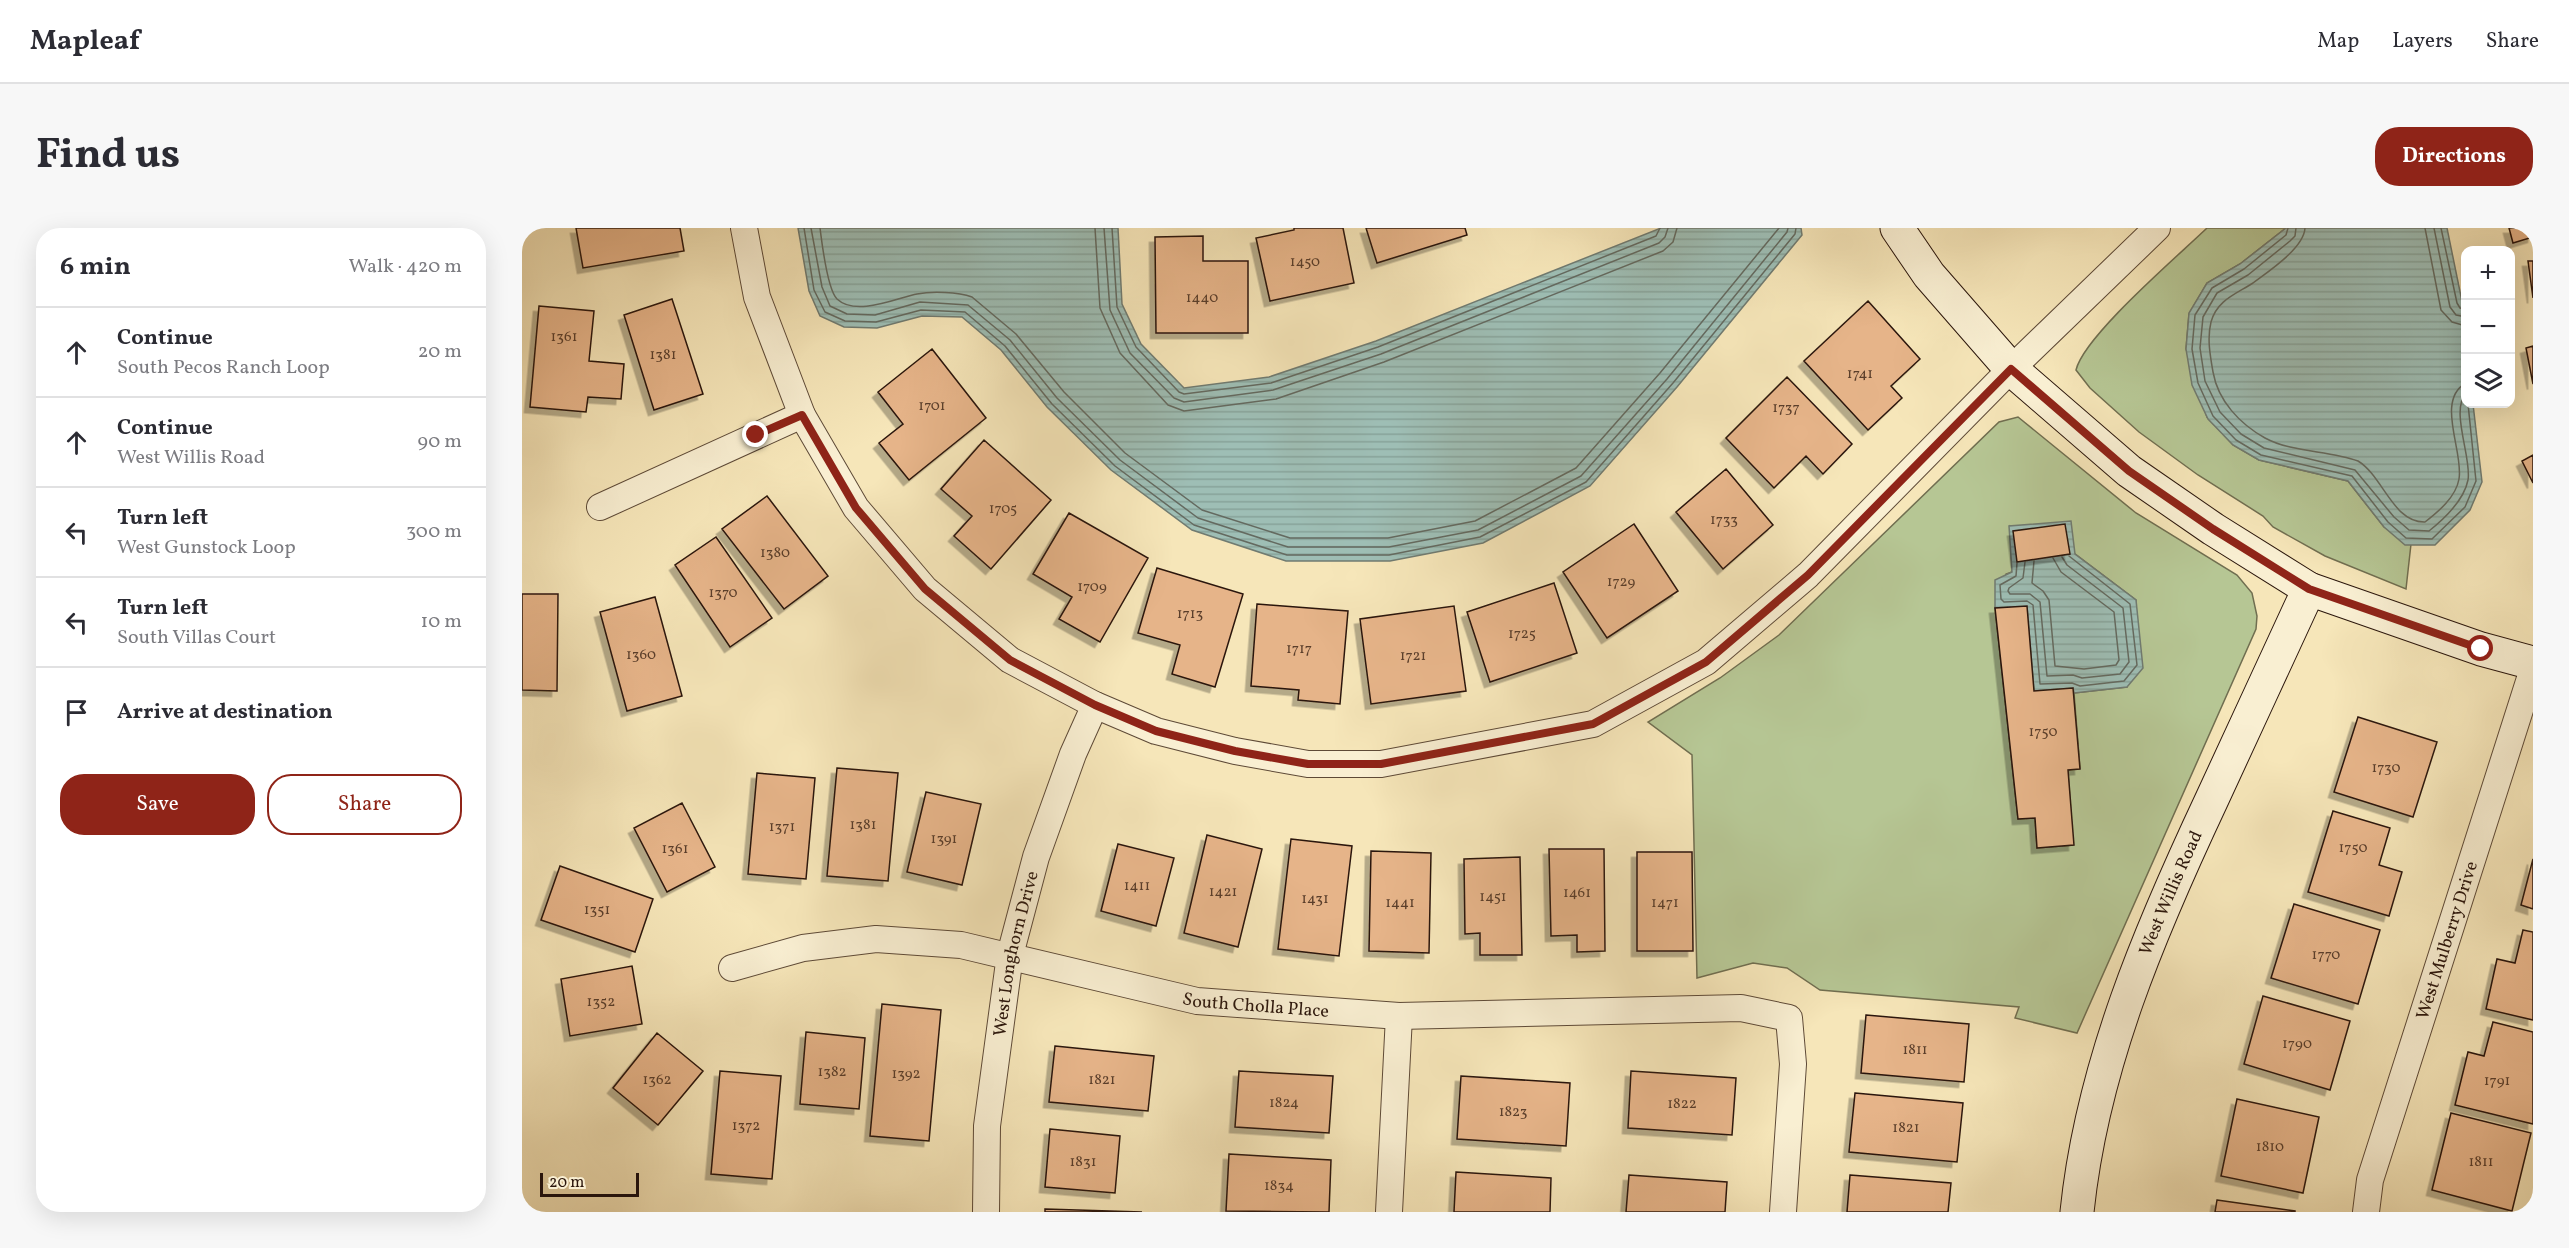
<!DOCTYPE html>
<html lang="en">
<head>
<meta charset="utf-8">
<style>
	:root { --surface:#fff; --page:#f7f7f7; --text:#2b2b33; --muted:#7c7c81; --line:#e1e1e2; --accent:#8f2418 }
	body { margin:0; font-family:Vollkorn,serif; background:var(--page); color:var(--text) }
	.controls { position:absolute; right:18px; top:18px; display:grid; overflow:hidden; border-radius:12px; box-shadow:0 6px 24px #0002 }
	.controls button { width:54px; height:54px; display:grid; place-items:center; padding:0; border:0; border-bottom:2px solid var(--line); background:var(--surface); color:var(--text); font:30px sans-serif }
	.scale { position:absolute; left:18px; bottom:15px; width:99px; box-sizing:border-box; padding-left:6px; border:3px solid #2b160c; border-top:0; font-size:16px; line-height:21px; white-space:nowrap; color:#2b160c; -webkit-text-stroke:4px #f9efd2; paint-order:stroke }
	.stop { position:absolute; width:18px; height:18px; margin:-14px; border:4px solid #8f2418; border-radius:50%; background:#fff }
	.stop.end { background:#8f2418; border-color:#fff; box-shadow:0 2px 6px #0008 }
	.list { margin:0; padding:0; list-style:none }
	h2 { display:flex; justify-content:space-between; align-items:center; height:78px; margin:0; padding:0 24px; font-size:26px }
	h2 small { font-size:20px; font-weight:400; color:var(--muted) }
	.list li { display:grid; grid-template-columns:39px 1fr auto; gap:18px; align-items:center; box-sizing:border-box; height:90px; padding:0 24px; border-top:2px solid var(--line) }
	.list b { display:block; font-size:22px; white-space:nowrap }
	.list p { margin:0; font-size:20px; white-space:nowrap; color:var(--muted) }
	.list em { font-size:20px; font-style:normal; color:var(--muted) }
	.actions { display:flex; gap:12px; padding:18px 24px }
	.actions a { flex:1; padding:14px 0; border:2px solid var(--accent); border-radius:24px; text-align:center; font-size:21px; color:var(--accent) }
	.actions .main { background:var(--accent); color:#fff }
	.icon { flex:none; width:33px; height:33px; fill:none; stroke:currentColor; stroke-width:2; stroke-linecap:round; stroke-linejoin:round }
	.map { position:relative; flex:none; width:2011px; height:984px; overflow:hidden; border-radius:24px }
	header { display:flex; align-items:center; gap:36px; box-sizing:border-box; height:84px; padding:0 30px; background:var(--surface); border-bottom:2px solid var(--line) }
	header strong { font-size:28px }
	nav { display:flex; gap:33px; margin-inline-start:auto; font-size:21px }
	.intro { display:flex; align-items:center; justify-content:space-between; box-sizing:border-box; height:144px; padding:0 36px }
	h1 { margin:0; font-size:42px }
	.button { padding:15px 27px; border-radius:24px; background:var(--accent); color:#fff; font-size:21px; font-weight:700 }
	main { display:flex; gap:36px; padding:0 36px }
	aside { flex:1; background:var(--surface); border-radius:24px; box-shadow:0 6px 24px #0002 }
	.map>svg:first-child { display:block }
</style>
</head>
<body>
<header>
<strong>Mapleaf</strong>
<nav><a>Map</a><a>Layers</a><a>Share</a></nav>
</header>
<div class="intro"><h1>Find us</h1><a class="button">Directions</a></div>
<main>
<aside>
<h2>6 min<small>Walk · 420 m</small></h2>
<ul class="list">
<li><svg class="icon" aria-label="ahead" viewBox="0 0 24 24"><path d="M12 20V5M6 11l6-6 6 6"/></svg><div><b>Continue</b><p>South Pecos Ranch Loop</p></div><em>20 m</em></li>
<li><svg class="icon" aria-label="ahead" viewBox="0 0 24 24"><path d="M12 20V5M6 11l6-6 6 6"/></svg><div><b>Continue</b><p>West Willis Road</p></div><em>90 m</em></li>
<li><svg class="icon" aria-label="left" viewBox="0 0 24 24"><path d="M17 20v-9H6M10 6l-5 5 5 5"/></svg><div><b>Turn left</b><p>West Gunstock Loop</p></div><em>300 m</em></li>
<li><svg class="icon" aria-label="left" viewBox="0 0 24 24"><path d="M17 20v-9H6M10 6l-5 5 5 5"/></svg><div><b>Turn left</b><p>South Villas Court</p></div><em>10 m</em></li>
<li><svg class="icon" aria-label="arrive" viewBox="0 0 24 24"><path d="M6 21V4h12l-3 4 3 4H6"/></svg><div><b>Arrive at destination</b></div></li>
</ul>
<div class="actions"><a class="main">Save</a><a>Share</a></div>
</aside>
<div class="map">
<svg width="2011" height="984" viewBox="0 0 2011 984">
	<defs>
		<pattern id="water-rules" width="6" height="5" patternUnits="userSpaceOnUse" patternTransform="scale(1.5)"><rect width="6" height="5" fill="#9ebeb5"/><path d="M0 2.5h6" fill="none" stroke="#88a39a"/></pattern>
		<filter id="shadow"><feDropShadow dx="-5.5" dy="5.5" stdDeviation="0" flood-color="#0004"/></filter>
	</defs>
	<rect width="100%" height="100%" fill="#f6e6b9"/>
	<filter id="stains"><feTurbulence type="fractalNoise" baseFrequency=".00333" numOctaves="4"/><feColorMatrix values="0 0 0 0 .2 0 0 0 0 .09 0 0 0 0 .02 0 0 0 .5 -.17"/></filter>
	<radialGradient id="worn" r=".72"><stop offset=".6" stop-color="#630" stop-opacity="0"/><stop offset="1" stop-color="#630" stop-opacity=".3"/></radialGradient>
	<!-- park -->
	<path fill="#b6c694" stroke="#706e50" stroke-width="1.5" fill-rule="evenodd" d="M1685 0H1764L1718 36 1685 55 1667 86 1664 121 1685 189 1711 217 1737 232 1826 253 1862 299 1889 316 1884 361 1803 328 1751 299 1741 288 1676 247 1617 204 1568 160 1554 142C1562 108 1656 28 1685 0Z
		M1496 189 1614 285 1715 347 1730 365 1735 388 1734 401 1555 805 1493 790 1497 779 1298 762 1265 740 1231 735 1175 750 1170 527 1126 494 1198 450 1257 407 1477 194ZM1488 298 1553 326 1614 372 1605 459 1552 465 1558 540 1546 542 1551 617 1515 620 1513 590 1496 591 1473 380 1484 346 1490 344Z"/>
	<!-- water -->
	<path fill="url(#water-rules)" stroke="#707b71" stroke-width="1.5" d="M276 0H596L600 76 619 116 662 160 747 149 854 113 1139 0H1279L1280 7 1155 159 1068 258 961 315 868 333H764L670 302 589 242 525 179 479 122 440 89 400 88 355 100 322 99 298 88 287 63Z
		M1764 0H1925L1943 88 1944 176H1951L1960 254 1948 282 1913 317H1883L1862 299 1826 253 1737 232 1711 217 1686 191 1670 157 1664 121 1667 85 1685 55 1718 36Z
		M1549 293 1553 326 1614 372 1621 440 1605 459 1552 465 1551 460 1512 463 1505 379 1473 380V352L1490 344 1487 298Z"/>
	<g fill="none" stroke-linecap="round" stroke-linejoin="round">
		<!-- shore -->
		<path stroke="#646a60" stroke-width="1.5" d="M282 0 292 62 303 84 323 93 354 94 399 82 443 84 483 118 530 176 593 238 672 297 765 327H867L958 309 1064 254 1151 155 1273 6 1274 0
			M289 0 300 59 308 78 325 86 353 87 398 74 446 77 488 112 535 170 598 232 676 290 766 319H867L956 302 1059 248 1145 151 1265 4 1266 0
			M298 0C300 15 305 61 315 71 334 89 375 70 395 66 410 63 436 64 450 69L494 106 542 164 603 225 680 282 768 310H866L953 293 1054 240 1138 145 1257 0
			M573 0 578 80 598 125 646 177 662 183 754 171 862 134 1141 23 1151 14 1155 0
			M582 0 588 82 608 125 652 170 662 174 751 162 859 126 1137 15 1143 9 1146 0
			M590 0 595 79 614 119 657 164 662 166 749 155 856 119 1134 8 1138 0
			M1766 0 1764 7 1722 41 1690 60 1673 87 1670 121 1676 155 1691 188 1714 212 1739 227 1830 248 1866 294 1884 310 1910 311 1943 279 1954 253 1946 176
			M1774 0 1773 8 1768 13 1726 47 1695 65 1681 89 1678 120 1683 153 1698 184 1719 206 1742 220 1833 242 1872 289 1887 302 1907 303C1922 291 1942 273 1946 252 1950 230 1928 183 1944 165
			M1783 0C1782 20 1747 43 1731 55 1714 66 1695 72 1689 94 1685 110 1688 127 1691 144 1696 173 1718 196 1743 210 1771 225 1807 222 1836 233 1861 248 1871 295 1903 294 1916 284 1934 269 1937 251 1942 224 1913 172 1944 155
			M1903 0 1919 82 1930 94 1944 98
			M1912 0 1928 79 1934 87 1944 89
			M1919 0 1935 75 1938 80 1944 81
			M1512 333 1510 355 1521 363 1527 372 1533 438 1562 441 1594 437 1597 432 1592 384 1539 344 1531 330
			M1503 334 1501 350 1487 360 1486 363 1488 366H1508L1518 374 1525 448 1551 447 1560 450 1598 446 1607 434 1601 380 1545 337 1540 329
			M1495 335 1494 348 1478 357 1479 371 1482 374 1505 373 1511 377 1518 456 1550 455 1558 458 1602 453 1615 437 1608 376 1547 328"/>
	</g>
	<!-- building -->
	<path fill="#e6b489" stroke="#2b160c" stroke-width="1.5" filter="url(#shadow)" d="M54 0H158L162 23 61 40Z
		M772 0H821L832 55 748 73 734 10 772 2Z
		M844 0H943L945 7 855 35Z
		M1987 0H2011V9L1991 15Z
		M681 8V33H726V105H634L633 9Z
		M2006 33H2011V70Z
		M150 71 181 166 132 182 102 87Z
		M1346 73 1398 131 1369 158 1380 170 1346 202 1282 133Z
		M17 78 72 83 67 133 102 136 99 171 66 169 64 184 8 179Z
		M2011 118V156L2004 120Z
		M410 121 464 190 387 252 357 215 381 196 356 164Z
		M1265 149 1330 216 1301 246 1284 228 1252 260 1204 210Z
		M462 212 529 272 469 341 432 308 450 288 419 261Z
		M2011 227V255L2000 233Z
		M1204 241 1251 297 1201 341 1154 284Z
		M245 268 306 348 262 381 200 301Z
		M547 285 626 330 578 414 537 391 550 369 511 346Z
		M1112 296 1156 363 1085 410 1041 344Z
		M1543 296 1548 326 1495 334 1491 303Z
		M194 309 250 390 208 419 153 337Z
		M635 340 721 366 693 459 650 446 658 417 616 405Z
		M1032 355 1055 425 968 454 945 384Z
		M0 366H36L35 463 0 462Z
		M133 369 160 468 105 483 78 384Z
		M735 376 826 383 818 476 776 472 777 462 729 458Z
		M932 378 944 463 849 476 838 391Z
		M1505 378 1512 463 1551 460 1558 541 1546 542 1552 617 1515 620 1513 590 1496 591 1473 380Z
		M1836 489 1915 514 1891 589 1812 564Z
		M315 540 376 545 366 653 305 648Z
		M235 545 293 550 284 651 226 646Z
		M404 564 459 576 440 657 385 644Z
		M160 575 193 639 145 664 112 600Z
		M1811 583 1868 600 1857 637 1880 644 1867 688 1786 664Z
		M685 607 740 621 716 719 662 705Z
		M769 611 830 618 817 728 756 721Z
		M596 616 652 630 634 698 579 683Z
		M1027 621H1082L1083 723 1055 724V707L1029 708Z
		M849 623 909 625 907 725 847 723Z
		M1115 624H1170L1171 723H1115Z
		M998 629 1000 727H958V705L943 706 942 631Z
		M2011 631V681L1999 677Z
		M38 638 131 671 113 724 19 692Z
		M1772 676 1858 702 1836 776 1749 750Z
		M2001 702 2011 704V792L1964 781 1975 731 1993 735Z
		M110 738 120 796 48 808 39 751Z
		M1741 768 1828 793 1808 862 1722 836Z
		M360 776 419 782 407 913 348 908Z
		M1344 787 1447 796 1442 854 1339 845Z
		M1971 794 2011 804V896L1933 877 1946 824 1962 828Z
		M284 804 343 810 337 881 278 876Z
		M135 805 181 843 136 897 91 860Z
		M533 818 632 828 626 883 527 874Z
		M198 843 259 848 250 951 189 946Z
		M717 843 811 848 807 905 713 899Z
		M1109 843 1214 850 1210 907 1106 900Z
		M939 848 1048 855 1044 918 935 911Z
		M1333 865 1441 875 1435 934 1327 924Z
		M1715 871 1797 889 1781 965 1699 948Z
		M1929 885 2009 905 1990 983 1910 962Z
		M528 901 598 908 593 965 523 959Z
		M707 926 809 932 807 984 704 983Z
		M934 944 1029 950 1028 984H932Z
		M1107 947 1205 954 1203 984H1104Z
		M1328 947 1429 955 1426 984H1325Z
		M1695 972 1773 983V984H1693Z
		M523 981 620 984H523Z"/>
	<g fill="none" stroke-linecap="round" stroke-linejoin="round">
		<!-- street casing -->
		<g stroke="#5e4a37" stroke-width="28">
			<g id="street">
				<path d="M222 0 235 69 280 187 334 280 403 361 488 432 573 477 634 503 713 523 786 536H859L1071 496 1184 434 1286 347 1489 141 1635 0"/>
				<path d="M78 279 280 187"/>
				<path id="s1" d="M210 740 281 720 354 711 439 717 675 773 877 788 1219 780 1267 790 1271 836 1261 984"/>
				<path id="s2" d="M464 984 465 898 488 727 514 629 551 526 573 477"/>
				<path d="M867 984 877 788"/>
				<path id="s3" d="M1844 984 1848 952 2011 441"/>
			</g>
		</g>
		<!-- secondary casing -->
		<g stroke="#2b160c" stroke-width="35">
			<g id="secondary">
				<path d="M1375 0 1407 47 1489 141 1607 243 1691 301 1787 361 1959 421 2011 435"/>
				<path id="s4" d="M1555 984C1570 838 1628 703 1690 571 1722 501 1755 431 1787 361"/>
			</g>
		</g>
		<!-- street -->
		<use href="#street" stroke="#f9efd2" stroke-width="26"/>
		<!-- secondary -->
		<use href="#secondary" stroke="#f9efd2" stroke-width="33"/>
	</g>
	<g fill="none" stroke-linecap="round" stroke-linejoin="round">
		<!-- route -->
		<path stroke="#8f2418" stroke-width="8" d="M234 207 280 187 334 280 403 361 488 432 573 477 634 503 713 523 786 536H859L1071 496 1184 434 1286 347 1489 141 1607 243 1691 301 1787 361 1959 421"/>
	</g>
	<g text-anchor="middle" stroke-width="5" stroke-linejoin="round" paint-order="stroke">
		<!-- number labels -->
		<g font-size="15" fill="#5a3e2b">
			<text x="783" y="38">1450</text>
			<text x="680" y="74">1440</text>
			<text x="42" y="113">1361</text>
			<text x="141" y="131">1381</text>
			<text x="1338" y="150">1741</text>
			<text x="410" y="182">1701</text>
			<text x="1264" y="184">1737</text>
			<text x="481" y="285">1705</text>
			<text x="1202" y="296">1733</text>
			<text x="253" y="329">1380</text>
			<text x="1099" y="358">1729</text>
			<text x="570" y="363">1709</text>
			<text x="201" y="369">1370</text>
			<text x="668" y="390">1713</text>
			<text x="1000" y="410">1725</text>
			<text x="777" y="425">1717</text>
			<text x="119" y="431">1360</text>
			<text x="891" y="432">1721</text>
			<text x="1521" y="508">1750</text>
			<text x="1864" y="544">1730</text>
			<text x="341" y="601">1381</text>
			<text x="260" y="603">1371</text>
			<text x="422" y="615">1391</text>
			<text x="1831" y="624">1750</text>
			<text x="153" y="625">1361</text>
			<text x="615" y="662">1411</text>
			<text x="701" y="668">1421</text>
			<text x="1055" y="669">1461</text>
			<text x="971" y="673">1451</text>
			<text x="793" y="675">1431</text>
			<text x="878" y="679">1441</text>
			<text x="1143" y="679">1471</text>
			<text x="75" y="686">1351</text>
			<text x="1804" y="731">1770</text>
			<text x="79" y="778">1352</text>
			<text x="1775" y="820">1790</text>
			<text x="1393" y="826">1811</text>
			<text x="310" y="848">1382</text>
			<text x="384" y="850">1392</text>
			<text x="135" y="856">1362</text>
			<text x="580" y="856">1821</text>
			<text x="1975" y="857">1791</text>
			<text x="762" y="879">1824</text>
			<text x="1160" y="880">1822</text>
			<text x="991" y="888">1823</text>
			<text x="224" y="902">1372</text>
			<text x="1384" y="904">1821</text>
			<text x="1748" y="923">1810</text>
			<text x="561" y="938">1831</text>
			<text x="1959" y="938">1811</text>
			<text x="757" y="962">1834</text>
		</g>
		<!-- street labels -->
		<g font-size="18" fill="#2b160c" stroke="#f9efd2">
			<text dy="6" stroke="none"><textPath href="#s4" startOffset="334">West Willis Road</textPath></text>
			<text dy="6" stroke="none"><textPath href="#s3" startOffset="284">West Mulberry Drive</textPath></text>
			<text dy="6" stroke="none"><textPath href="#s2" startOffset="261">West Longhorn Drive</textPath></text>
			<text dy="6" stroke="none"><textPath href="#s1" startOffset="534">South Cholla Place</textPath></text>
		</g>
	</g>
	<rect width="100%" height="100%" filter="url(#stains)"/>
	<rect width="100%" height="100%" fill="url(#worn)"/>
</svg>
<div class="controls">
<button>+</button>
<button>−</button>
<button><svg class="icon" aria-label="layers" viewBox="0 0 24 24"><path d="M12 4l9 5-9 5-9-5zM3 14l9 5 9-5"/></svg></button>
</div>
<div class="scale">20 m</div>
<div class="stop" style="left:1959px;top:421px"></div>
<div class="stop end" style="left:234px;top:207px"></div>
</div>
</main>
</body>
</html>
